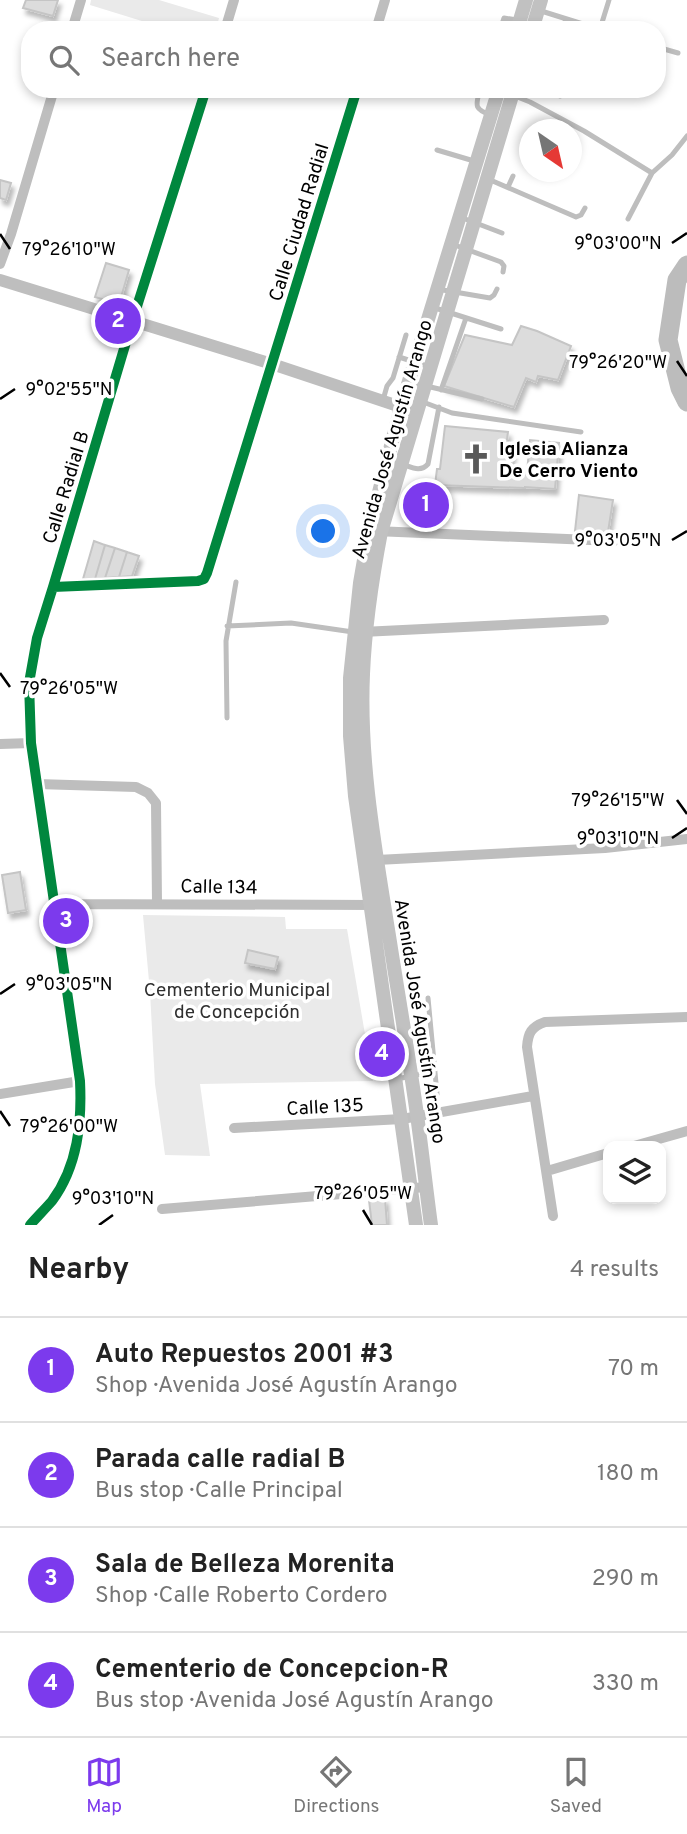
<!DOCTYPE html>
<html lang="en">
<head>
<meta charset="utf-8">
<style>
	:root { --surface:#fff; --page:#f6f6f6; --text:#222; --muted:#767676; --line:#e0e0e0; --accent:#7c3aed }
	body { margin:0; font-family:Overpass,sans-serif; background:var(--page); color:var(--text) }
	.controls { position:absolute; right:21px; bottom:21px; display:grid; overflow:hidden; border-radius:14px; box-shadow:0 4px 10px #0003 }
	.controls button { width:63px; height:63px; display:grid; place-items:center; padding:0; border:0; border-bottom:2px solid var(--line); background:var(--surface); color:var(--text); font:35px sans-serif }
	.compass { position:absolute; left:519px; top:119px; width:63px; height:63px; border-radius:50%; background:var(--surface); box-shadow:0 4px 10px #0003; rotate:146deg }
	.you { position:absolute; left:324px; top:532px; width:24px; height:24px; margin:-18px; border:5px solid #fff; border-radius:50%; background:#1a73e8; box-shadow:0 0 0 10px #1a73e833 }
	.badge { display:grid; place-items:center; width:46px; height:46px; border-radius:50%; background:var(--accent); color:#fff; font-size:23px; font-weight:700 }
	.pin { position:absolute; translate:-50% -50%; border:4px solid #fff; box-shadow:0 2px 7px #0006 }
	.list { margin:0; padding:0; list-style:none }
	h2 { display:flex; justify-content:space-between; align-items:center; height:91px; margin:0; padding:0 28px; font-size:30px }
	h2 small { font-size:23px; font-weight:400; color:var(--muted) }
	.list li { display:grid; grid-template-columns:46px 1fr auto; gap:21px; align-items:center; box-sizing:border-box; height:105px; padding:0 28px; border-top:2px solid var(--line) }
	.list b { display:block; font-size:26px; white-space:nowrap }
	.list p { margin:0; font-size:23px; white-space:nowrap; color:var(--muted) }
	.list em { font-size:23px; font-style:normal; color:var(--muted) }
	.icon { flex:none; width:38px; height:38px; fill:none; stroke:currentColor; stroke-width:2; stroke-linecap:round; stroke-linejoin:round }
	.map { position:relative; flex:none; width:687px; height:1225px; overflow:hidden }
	.search { position:absolute; background:var(--surface); box-shadow:0 4px 10px #0003; left:21px; right:21px; top:21px; height:77px; display:flex; align-items:center; gap:18px; box-sizing:border-box; padding:0 24px; border-radius:28px; color:var(--muted); font-size:26px }
	.sheet { height:511px; background:var(--surface) }
	nav { display:flex; justify-content:space-around; align-items:center; box-sizing:border-box; height:98px; border-top:2px solid var(--line); background:var(--surface); font-size:19px; color:var(--muted) }
	nav a { display:grid; justify-items:center; gap:4px }
	nav .on { color:var(--accent) }
	.map>svg:first-child { display:block }
</style>
</head>
<body>
<div class="map">
<svg width="687" height="1225" viewBox="0 0 687 1225">
	<defs>
		<filter id="shadow"><feDropShadow dx="3" dy="5.5" stdDeviation="2" flood-color="#0004"/></filter>
	</defs>
	<rect width="100%" height="100%" fill="#fff"/>
	<!-- green -->
	<path fill="#eaeaea" d="M91 0H159L219 18 216 30H171L90 5Z
		M143 915 285 917 286 929H347L373 1081 200 1084 210 1156 165 1155 155 1084 150 992Z"/>
	<g fill="none" stroke-linecap="round" stroke-linejoin="round">
		<!-- river -->
		<path stroke="#bcbcbc" stroke-width="19" d="M687 265 677 280 668 340 680 388 687 402"/>
	</g>
	<!-- building -->
	<path fill="#dcdcdc" stroke="#c5c5c5" stroke-width="2" filter="url(#shadow)" d="M26 0H58L53 16 23 8Z
		M0 180 11 183 6 200 0 198Z
		M106 263 129 270 119 304 95 297Z
		M521 326 537 331 571 346 558 380 538 376 536 382 526 378 514 407 444 386 465 335 512 345Z
		M445 426 508 432 506 447 513 448 510 471 527 472 530 440 559 443 555 489 525 487V488L435 485 437 469H440Z
		M419 488 435 489 433 522 417 521Z
		M579 495 613 500 608 532 575 531Z
		M94 541 105 545 95 579H83Z
		M105 545 115 548 105 578 95 579Z
		M115 548 127 552 119 577 105 578Z
		M127 552 139 556 132 576 119 577Z
		M20 872 26 910 8 913 2 875Z
		M71 912V930L62 931 61 913Z
		M248 950 278 957 275 969 245 963Z
		M385 1198 387 1225H372L369 1200Z"/>
	<g fill="none" stroke-linecap="round" stroke-linejoin="round">
		<!-- service -->
		<path stroke="#bebebe" stroke-width="5" d="M538 10 602 30
			M600 29 609 0
			M500 30 504 18 517 20
			M562 30 566 19
			M657 47 678 53
			M480 89C476 105 473 109 491 115
			M545 89 560 96
			M515 96 530 102 584 131 652 173
			M437 150 474 161
			M488 179 576 217 581 215 585 208
			M508 187 513 176
			M460 217 502 233
			M628 219 652 173 672 155 687 136
			M452 244 501 262 504 266 503 272
			M437 289 490 298 494 295 497 289
			M432 307 501 329
			M399 357 430 367
			M409 382 482 399
			M441 390 466 318
			M383 400 387 386 393 378 406 335
			M423 402 452 413 581 432
			M404 465C413 468 421 472 428 464L439 407
			M227 626 291 623 353 632
			M227 718 226 641 236 582
			M428 998 437 1094
			M397 1079 435 1071"/>
		<!-- minor -->
		<path stroke="#bebebe" stroke-width="10" d="M72 30 81 0
			M225 30 234 0
			M376 30 385 0
			M0 264 11 234 54 89
			M375 531 614 541
			M53 587 198 581 204 579 207 573 357 89
			M362 632 604 620
			M0 744 31 743
			M37 784 136 787 148 793 156 803 157 903
			M377 860 605 848 687 839
			M54 904 376 905
			M0 1094 80 1081
			M234 1128 402 1119 533 1096
			M634 1146 687 1131
			M547 1171 608 1153
			M162 1209 426 1187
			M553 1216 527 1047C528 1033 531 1027 545 1022L687 1017
			M30 1225C37 1217 45 1209 52 1201 78 1166 82 1122 80 1081L31 743 29 683 37 638 53 587 132 322 206 89"/>
		<!-- tertiary -->
		<path stroke="#bebebe" stroke-width="12" d="M0 280 272 364 416 412"/>
		<!-- secondary -->
		<path stroke="#c1c1c1" stroke-width="14" d="M517 30 526 0
			M532 30 541 0
			M416 1225 355 796 350 736V678L360 583 369 531 401 407 499 89
			M431 1225C426 1188 422 1151 417 1115 409 1057 399 1000 390 942 376 854 359 763 363 674 365 626 372 579 381 532L514 89"/>
		<!-- cycleway casing -->
		<g stroke="#fff" stroke-width="15">
			<path id="cycleway" d="M53 587 198 581 204 579 207 573 357 89
				M30 1225C37 1217 45 1209 52 1201 78 1166 82 1122 80 1081L31 743 29 683 37 638 53 587 132 322 206 89"/>
		</g>
		<!-- cycleway -->
		<use href="#cycleway" stroke="#00873e" stroke-width="10"/>
	</g>
	<!-- ticks -->
	<path fill="none" stroke="#000" stroke-width="2.5" d="M0 234 10 249M672 243 687 233M677 361 687 376M0 399 15 389M672 540 687 531M0 673 10 687M677 800 687 814M672 838 687 828M0 994 15 984M0 1111 10 1126M363 1210 372 1225M99 1225 113 1215"/>
	<!-- icons -->
	<defs>
		<g id="church-bare" transform="scale(2.415)"><path d="M-1.2-6h2.4v3.5h3.3v2.4h-3.3V6h-2.4V-.1h-3.3v-2.4h3.3Z" fill="#595959" stroke="#fff" stroke-width="2.5" paint-order="stroke"/></g>
	</defs>
	<g fill-rule="evenodd">
		<use href="#church-bare" x="476" y="459"/>
	</g>
	<g text-anchor="middle" stroke-width="7" stroke-linejoin="round" paint-order="stroke">
		<!-- street labels -->
		<g font-size="19" fill="#000" stroke="#fff">
			<text transform="translate(298 222) rotate(-73)" y="7">Calle Ciudad Radial</text>
			<text transform="translate(391 439) rotate(-74)" y="7">Avenida José Agustín Arango</text>
			<text transform="translate(65 487) rotate(-73)" y="7">Calle Radial B</text>
			<text transform="translate(219 886) rotate(1)" y="7">Calle 134</text>
			<text transform="translate(421 1021) rotate(81)" y="7">Avenida José Agustín Arango</text>
			<text transform="translate(325 1106) rotate(-3)" y="7">Calle 135</text>
		</g>
		<!-- poi labels -->
		<g font-size="19" font-weight="bold" fill="#000" stroke="#fff" text-anchor="start">
			<text x="499" y="455">Iglesia Alianza<tspan x="499" dy="22">De Cerro Viento</tspan></text>
		</g>
		<!-- park labels -->
		<g font-size="19" fill="#2f2f2f" stroke="#fff">
			<text x="237" y="996">Cementerio Municipal<tspan x="237" dy="22">de Concepción</tspan></text>
		</g>
	</g>
	<g font-size="18" text-anchor="middle" fill="#000" stroke="#fff" stroke-width="7" stroke-linejoin="round" paint-order="stroke">
		<text x="618" y="249">9°03'00"N</text>
		<text x="69" y="255">79°26'10"W</text>
		<text x="618" y="368">79°26'20"W</text>
		<text x="69" y="395">9°02'55"N</text>
		<text x="618" y="546">9°03'05"N</text>
		<text x="69" y="694">79°26'05"W</text>
		<text x="618" y="806">79°26'15"W</text>
		<text x="618" y="844">9°03'10"N</text>
		<text x="69" y="990">9°03'05"N</text>
		<text x="69" y="1132">79°26'00"W</text>
		<text x="363" y="1199">79°26'05"W</text>
		<text x="113" y="1204">9°03'10"N</text>
	</g>
</svg>
<div class="controls">
<button><svg class="icon" aria-label="layers" viewBox="0 0 24 24"><path d="M12 4l9 5-9 5-9-5zM3 14l9 5 9-5"/></svg></button>
</div>
<svg class="compass" viewBox="-18 -18 36 36"><path d="M0-13l5 13h-10z" fill="#e53935"/><path d="M0 13l5-13h-10z" fill="#767676"/></svg>
<div class="you"></div>
<div class="pin badge" style="left:426px;top:505px">1</div>
<div class="pin badge" style="left:118px;top:321px">2</div>
<div class="pin badge" style="left:66px;top:921px">3</div>
<div class="pin badge" style="left:382px;top:1054px">4</div>
<div class="search"><svg class="icon" aria-label="search" viewBox="0 0 24 24"><circle cx="10" cy="10" r="6"/><path d="M15 15l6 6"/></svg>Search here</div>
</div>
<section class="sheet">
<h2>Nearby<small>4 results</small></h2>
<ul class="list">
<li><span class="badge">1</span><div><b>Auto Repuestos 2001 #3</b><p>Shop · Avenida José Agustín Arango</p></div><em>70 m</em></li>
<li><span class="badge">2</span><div><b>Parada calle radial B</b><p>Bus stop · Calle Principal</p></div><em>180 m</em></li>
<li><span class="badge">3</span><div><b>Sala de Belleza Morenita</b><p>Shop · Calle Roberto Cordero</p></div><em>290 m</em></li>
<li><span class="badge">4</span><div><b>Cementerio de Concepcion-R</b><p>Bus stop · Avenida José Agustín Arango</p></div><em>330 m</em></li>
</ul>
</section>
<nav>
<a class="on"><svg class="icon" aria-label="map" viewBox="0 0 24 24"><path d="M3 6l6-2 6 2 6-2v14l-6 2-6-2-6 2zM9 4v14M15 6v14"/></svg>Map</a>
<a><svg class="icon" aria-label="directions" viewBox="0 0 24 24"><path d="M12 3l9 9-9 9-9-9zM9 14v-3h6M13 9l2 2-2 2"/></svg>Directions</a>
<a><svg class="icon" aria-label="saved" viewBox="0 0 24 24"><path d="M7 4h10v16l-5-4-5 4z"/></svg>Saved</a>
</nav>
</body>
</html>
